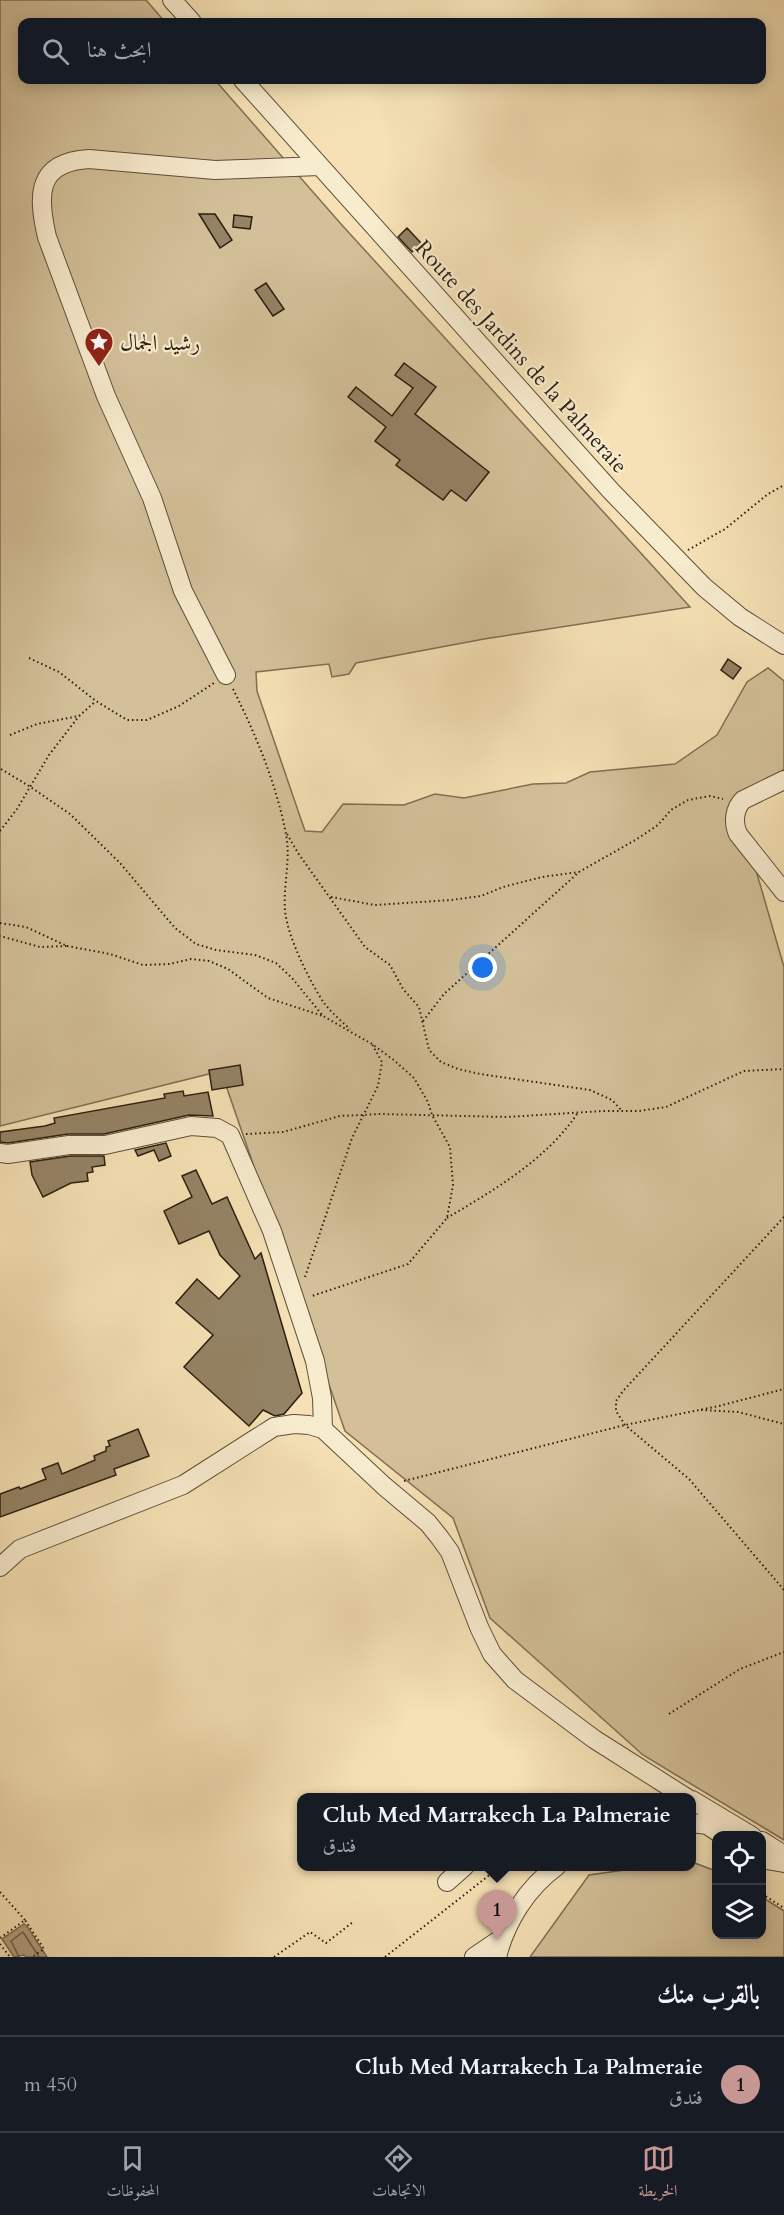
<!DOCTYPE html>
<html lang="ar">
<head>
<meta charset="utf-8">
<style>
	:root { --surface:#171b24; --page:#20242c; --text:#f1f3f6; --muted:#9ea1a6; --line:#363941; --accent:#c59692 }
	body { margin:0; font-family:Cardo,Amiri,serif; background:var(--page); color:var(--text); direction:rtl }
	.controls { position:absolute; right:18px; bottom:18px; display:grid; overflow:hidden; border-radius:12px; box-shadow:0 3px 15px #0003 }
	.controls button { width:54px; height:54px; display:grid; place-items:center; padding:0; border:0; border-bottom:2px solid var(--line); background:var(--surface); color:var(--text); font:30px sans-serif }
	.you { position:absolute; left:483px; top:968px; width:21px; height:21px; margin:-15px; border:4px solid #fff; border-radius:50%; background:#1a73e8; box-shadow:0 0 0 9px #1a73e833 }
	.badge { display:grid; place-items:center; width:39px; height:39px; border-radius:50%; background:var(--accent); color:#111; font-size:20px; font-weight:700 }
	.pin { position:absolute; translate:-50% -50px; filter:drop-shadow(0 2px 3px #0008) }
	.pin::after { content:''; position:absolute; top:32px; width:21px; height:18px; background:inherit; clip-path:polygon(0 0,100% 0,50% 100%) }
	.popup { position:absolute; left:297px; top:1793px; width:399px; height:78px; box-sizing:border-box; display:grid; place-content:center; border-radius:12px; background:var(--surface); filter:drop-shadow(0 2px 4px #0005); font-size:20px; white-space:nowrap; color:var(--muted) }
	.popup b { font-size:22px; color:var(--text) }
	.popup::after { content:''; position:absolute; left:50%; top:100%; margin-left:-12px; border:12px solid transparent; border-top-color:var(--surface) }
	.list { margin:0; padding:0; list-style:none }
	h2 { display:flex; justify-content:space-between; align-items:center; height:78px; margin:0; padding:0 24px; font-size:26px }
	h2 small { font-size:20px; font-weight:400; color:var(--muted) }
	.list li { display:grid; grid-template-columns:39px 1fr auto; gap:18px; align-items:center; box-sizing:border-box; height:96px; padding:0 24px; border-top:2px solid var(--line) }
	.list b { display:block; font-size:22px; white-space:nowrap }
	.list p { margin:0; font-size:20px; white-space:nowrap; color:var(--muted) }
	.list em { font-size:20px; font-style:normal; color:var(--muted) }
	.icon { flex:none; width:33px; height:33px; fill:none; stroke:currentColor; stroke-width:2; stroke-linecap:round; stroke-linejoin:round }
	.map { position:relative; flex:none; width:784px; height:1957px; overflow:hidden; direction:ltr }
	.search { position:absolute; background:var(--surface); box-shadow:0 3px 15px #0003; left:18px; right:18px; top:18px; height:66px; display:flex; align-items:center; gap:15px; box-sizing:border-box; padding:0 21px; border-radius:12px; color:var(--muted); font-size:22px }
	.sheet { height:174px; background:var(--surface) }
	nav { display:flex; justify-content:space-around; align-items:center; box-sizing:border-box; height:84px; border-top:2px solid var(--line); background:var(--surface); font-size:16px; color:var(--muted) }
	nav a { display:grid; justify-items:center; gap:3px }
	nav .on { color:var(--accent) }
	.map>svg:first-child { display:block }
</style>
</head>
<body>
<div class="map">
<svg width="784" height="1957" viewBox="0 0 784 1957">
	<rect width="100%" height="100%" fill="#f5e1b5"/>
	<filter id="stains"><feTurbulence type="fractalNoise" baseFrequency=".00333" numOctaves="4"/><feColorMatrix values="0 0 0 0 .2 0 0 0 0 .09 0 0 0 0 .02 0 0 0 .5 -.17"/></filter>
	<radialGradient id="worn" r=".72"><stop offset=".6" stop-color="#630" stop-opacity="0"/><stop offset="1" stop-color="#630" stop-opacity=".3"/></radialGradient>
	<!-- green -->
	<path fill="#d3c099" stroke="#7f6f54" stroke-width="1.5" d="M0 0H146L165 22H22V80H215L341 224 690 607 484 639 356 663 349 674 332 677 329 664 256 672 257 691 305 831 322 832 343 804 404 805 435 794 464 798 533 784 566 783 590 772 675 764 717 735 747 682 768 668 784 681V769L738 808 784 967V1840L643 1755 490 1618 453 1518 345 1431 221 1071 0 1126Z
		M692 1862 716 1871V1934H762V1897L784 1911V1957H530L589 1875 646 1867 692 1866Z"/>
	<!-- water -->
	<path fill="#b09f7d" stroke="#7b6b51" stroke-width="1.5" d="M24 1924 27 1926 47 1957H26L24 1955 14 1957 2 1939Z"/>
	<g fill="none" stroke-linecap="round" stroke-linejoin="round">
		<!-- shore -->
		<path stroke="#6e5e46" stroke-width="1.5" d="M19 1957 11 1941 23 1932 39 1957"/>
	</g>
	<!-- building -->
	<path fill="#948365" stroke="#2b1e0f" stroke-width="1.5" d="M199 214H215L232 240 220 248Z
		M234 215 252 217 250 229 233 227Z
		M407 228 421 243 412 252 398 237Z
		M266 283 284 309 273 316 255 290Z
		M404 363 436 387 415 414 489 472 466 501 451 490 443 500 396 465 400 460 375 441 386 427 348 397 356 387 392 416 413 388 395 375Z
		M728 659 741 668 733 679 721 670Z
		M240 1065 243 1085 212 1090 209 1070Z
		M183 1091 184 1096 208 1092 213 1116 189 1115 104 1134H68L8 1143 0 1142V1132L45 1126 55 1123 54 1118 165 1098 164 1094Z
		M166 1143 171 1156 159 1161 154 1150 138 1156 135 1150Z
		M70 1156H104L105 1165 92 1167 93 1172 87 1173 88 1181 71 1183 43 1197 32 1175 30 1162Z
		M196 1170 212 1204 227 1197 255 1259 261 1253 302 1393 284 1414 275 1416 263 1410 249 1426 184 1367 213 1335 176 1303 197 1279 219 1299 240 1276 220 1255 209 1231 179 1244 164 1211 192 1197 182 1176Z
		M138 1429 149 1456 114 1469 116 1475 0 1517V1494L19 1487 20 1489 46 1479 42 1469 58 1463 62 1474 95 1460 94 1456 106 1451V1447L110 1446 108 1441Z"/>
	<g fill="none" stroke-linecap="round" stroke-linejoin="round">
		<!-- minor casing -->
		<g stroke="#5e4f38" stroke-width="20">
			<path id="minor" d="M172 0 192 22
				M243 80 611 491 704 587 740 617 784 645
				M226 675 183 591 152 498 106 396 47 237C37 194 37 162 89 159L215 170 320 166
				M784 780 743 800C734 809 733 823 738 834L784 892
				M0 1153 8 1154 69 1145H105L191 1126 217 1128 230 1135 272 1231 315 1361 322 1398 323 1429
				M0 1567 20 1549 183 1485 274 1427 294 1424 309 1425 323 1429 384 1486 428 1523 440 1538 450 1552 479 1627 492 1654 515 1680 594 1739 687 1798
				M692 1800 752 1836
				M692 1823 707 1825 724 1836
				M762 1841 784 1855
				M762 1859 784 1863
				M447 1882 465 1866
				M474 1957 502 1938
				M497 1957C506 1921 527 1888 557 1866"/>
		</g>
		<!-- path -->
		<path stroke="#2b1e0f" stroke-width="2" stroke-dasharray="1.5 3" stroke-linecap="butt" d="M688 550 725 529 768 494 784 485
			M29 658 59 672 96 701 127 720H147L179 706 214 683
			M233 689C256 735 276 783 286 834 291 860 283 885 285 911 288 938 309 980 324 1003 331 1012 341 1021 350 1029
			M10 735 37 724 79 716 96 701
			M1 769 29 786 70 814 120 863 175 928 196 944 216 950 255 955 276 963 292 978 323 1016 372 1044 395 1061 414 1078 428 1102 432 1115 450 1147 453 1185 447 1218 408 1264 312 1296
			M0 831 17 809 49 755 79 716
			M287 834 298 853 365 947 390 965 403 989 419 1007 429 1050 441 1062 458 1069 480 1074 590 1090 612 1100 622 1111
			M331 897 375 905 451 900 481 896 503 887 542 877 579 872
			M0 923 26 927 67 946 40 947 0 936
			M67 946 110 954 143 965 170 964 191 959 209 961 228 969 268 998 323 1016
			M423 1021 444 994 579 872 637 839 658 825 671 810 688 800 710 796 723 799
			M246 1134 283 1132 340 1116 380 1114 507 1117 603 1111H639L666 1107 744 1071 784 1069
			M784 1217 623 1391 616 1401V1411L625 1425 689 1479 784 1590
			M447 1218C494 1190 546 1160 577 1114
			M305 1277 352 1138 378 1086 382 1062 372 1044
			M701 1410 738 1412 784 1424
			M404 1481 625 1425 719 1406 784 1389
			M669 1714 740 1669 784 1652
			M0 1892 25 1920
			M762 1894 784 1908
			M0 1938 25 1920 44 1949 32 1957
			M0 1944 10 1957
			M274 1957 310 1932 326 1943 353 1922
			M385 1957 501 1866"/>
		<!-- minor -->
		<use href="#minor" stroke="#f8eccf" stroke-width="18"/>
	</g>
	<!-- icons -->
	<defs>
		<g id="sight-pin" transform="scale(1.5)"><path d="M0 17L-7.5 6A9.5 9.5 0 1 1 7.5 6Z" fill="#8f2418" stroke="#f8eccf"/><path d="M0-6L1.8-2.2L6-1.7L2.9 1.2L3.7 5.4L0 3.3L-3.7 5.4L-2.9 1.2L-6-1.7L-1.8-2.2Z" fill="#fff"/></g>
	</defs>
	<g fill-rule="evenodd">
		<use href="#sight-pin" x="99" y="342"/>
	</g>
	<g text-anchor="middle" stroke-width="4.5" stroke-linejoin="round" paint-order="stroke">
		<!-- poi labels -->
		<g font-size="22" fill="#2b1e0f" stroke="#f8eccf" text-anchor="start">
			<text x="120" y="350">رشيد الجمال</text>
		</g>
		<!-- street labels -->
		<g font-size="22" fill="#2b1e0f" stroke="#f8eccf">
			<text transform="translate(522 356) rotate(48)" y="8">Route des Jardins de la Palmeraie</text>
		</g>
	</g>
	<rect width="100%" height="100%" filter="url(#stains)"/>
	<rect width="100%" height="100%" fill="url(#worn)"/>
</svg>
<div class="controls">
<button><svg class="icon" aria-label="locate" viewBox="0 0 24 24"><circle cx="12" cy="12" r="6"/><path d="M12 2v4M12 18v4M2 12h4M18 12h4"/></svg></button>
<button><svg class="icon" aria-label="layers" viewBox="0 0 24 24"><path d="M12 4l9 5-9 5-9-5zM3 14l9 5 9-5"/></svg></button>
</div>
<div class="you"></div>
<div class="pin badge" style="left:497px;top:1940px">1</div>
<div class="popup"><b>Club Med Marrakech La Palmeraie</b>فندق</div>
<div class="search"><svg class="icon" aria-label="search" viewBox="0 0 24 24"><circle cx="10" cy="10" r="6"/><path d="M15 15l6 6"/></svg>ابحث هنا</div>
</div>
<section class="sheet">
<h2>بالقرب منك<small></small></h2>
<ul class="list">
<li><span class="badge">1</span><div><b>Club Med Marrakech La Palmeraie</b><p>فندق</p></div><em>450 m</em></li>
</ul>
</section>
<nav>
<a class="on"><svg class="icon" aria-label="map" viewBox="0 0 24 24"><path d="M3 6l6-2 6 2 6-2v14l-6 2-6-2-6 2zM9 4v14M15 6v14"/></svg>الخريطة</a>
<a><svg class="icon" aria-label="directions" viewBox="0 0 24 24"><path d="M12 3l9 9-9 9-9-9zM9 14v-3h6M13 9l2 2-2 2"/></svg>الاتجاهات</a>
<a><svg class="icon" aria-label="saved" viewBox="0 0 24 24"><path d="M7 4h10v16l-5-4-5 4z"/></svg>المحفوظات</a>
</nav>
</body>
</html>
